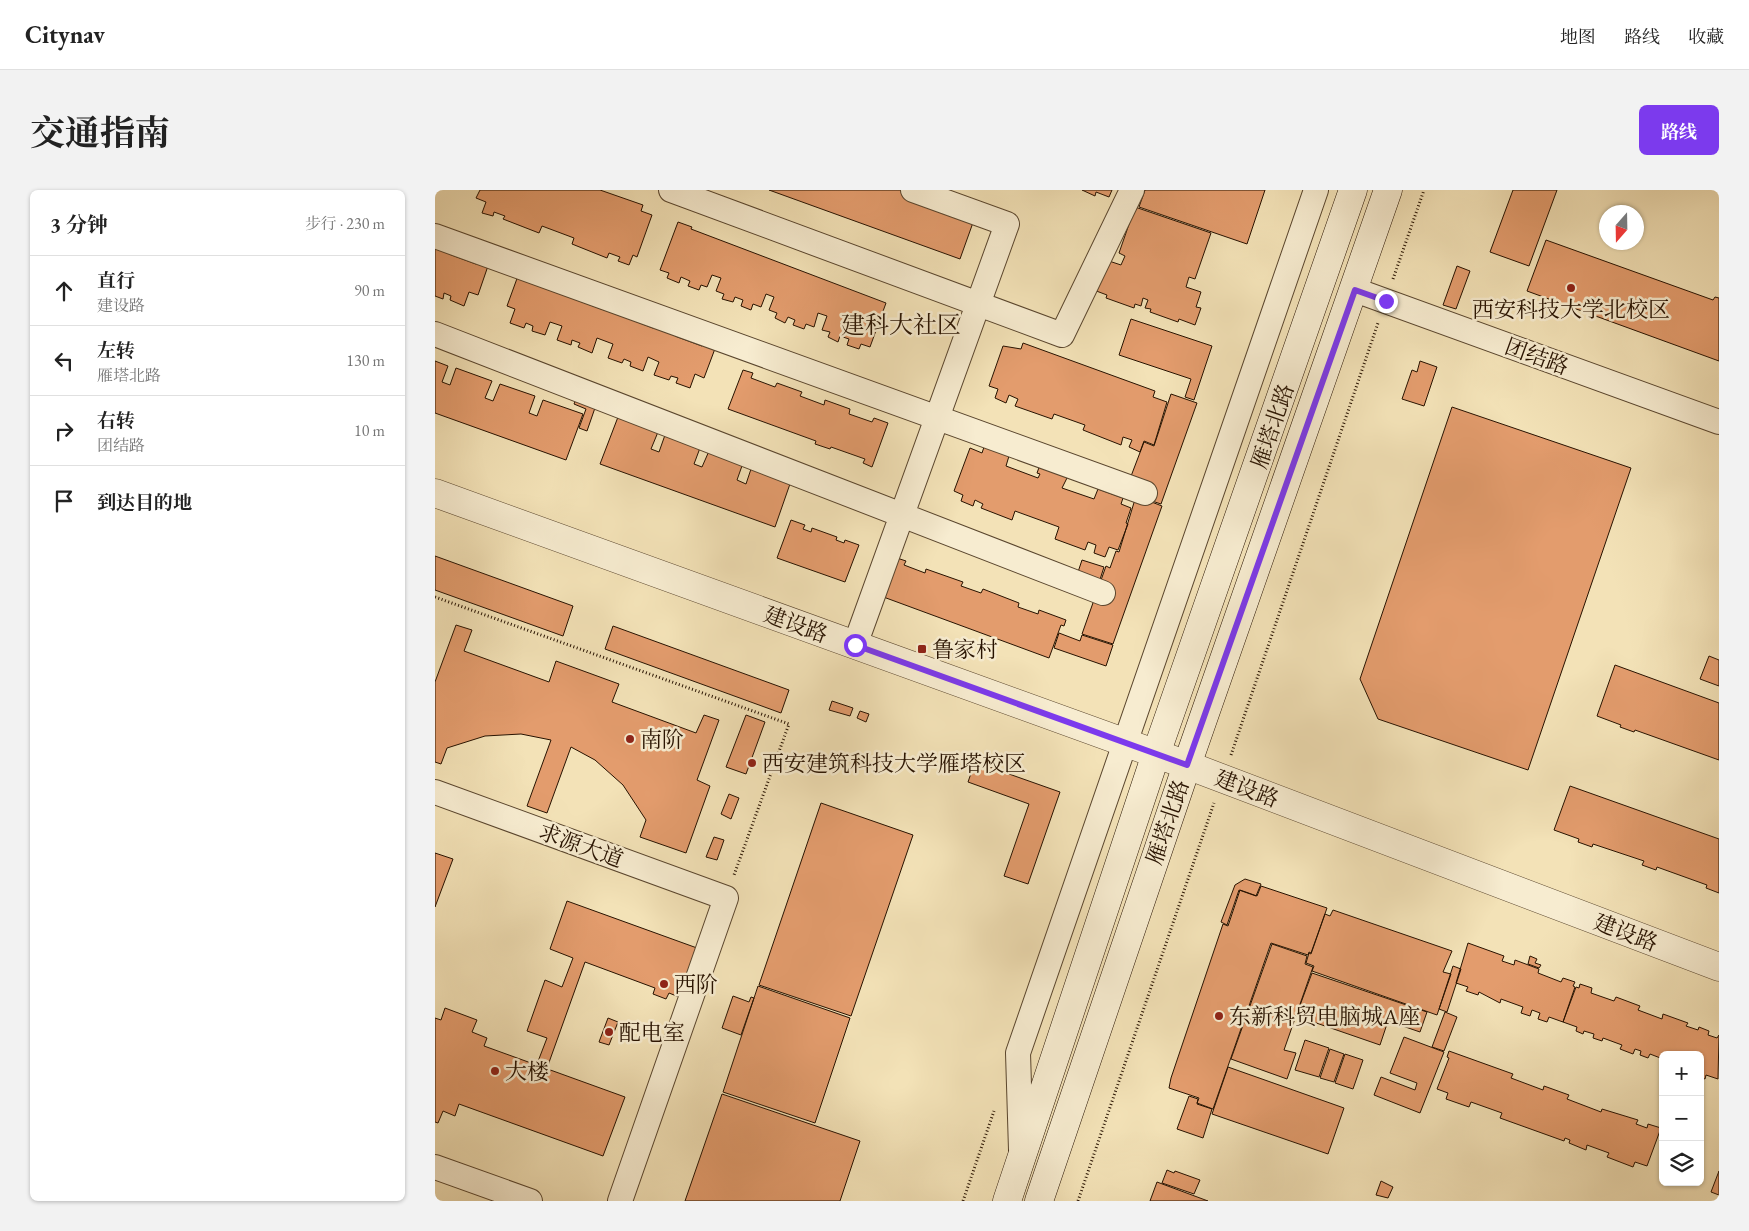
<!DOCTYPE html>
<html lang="zh">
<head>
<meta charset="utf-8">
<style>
	:root { --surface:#fff; --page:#f2f2f2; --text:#222; --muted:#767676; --line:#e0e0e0; --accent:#7c3aed }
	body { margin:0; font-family:"EB Garamond","Noto Serif SC",serif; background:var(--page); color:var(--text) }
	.controls { position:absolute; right:15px; bottom:15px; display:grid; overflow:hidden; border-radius:8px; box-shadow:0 1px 4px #0004 }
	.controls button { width:45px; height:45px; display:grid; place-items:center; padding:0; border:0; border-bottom:1px solid var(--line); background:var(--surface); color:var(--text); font:25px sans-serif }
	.compass { position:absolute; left:1164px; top:15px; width:45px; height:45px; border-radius:50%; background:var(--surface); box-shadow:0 1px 4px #0004; rotate:200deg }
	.stop { position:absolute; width:15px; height:15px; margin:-11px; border:4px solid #7c3aed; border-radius:50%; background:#fff }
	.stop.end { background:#7c3aed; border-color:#fff; box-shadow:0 1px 5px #0008 }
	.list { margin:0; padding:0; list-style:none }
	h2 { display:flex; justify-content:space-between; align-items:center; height:65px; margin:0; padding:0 20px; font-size:21px }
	h2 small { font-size:16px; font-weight:400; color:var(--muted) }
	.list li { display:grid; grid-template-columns:32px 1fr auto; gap:15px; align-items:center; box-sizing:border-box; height:70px; padding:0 20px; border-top:1px solid var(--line) }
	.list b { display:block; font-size:19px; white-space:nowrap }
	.list p { margin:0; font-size:16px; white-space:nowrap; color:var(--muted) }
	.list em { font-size:16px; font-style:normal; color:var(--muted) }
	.icon { flex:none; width:28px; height:28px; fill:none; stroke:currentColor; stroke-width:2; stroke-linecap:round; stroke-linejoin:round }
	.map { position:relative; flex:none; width:1284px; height:1011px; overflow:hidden; border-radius:8px }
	header { display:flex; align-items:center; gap:30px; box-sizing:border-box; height:70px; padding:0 25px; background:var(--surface); border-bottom:1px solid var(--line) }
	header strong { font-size:24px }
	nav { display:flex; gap:28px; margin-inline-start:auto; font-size:18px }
	.intro { display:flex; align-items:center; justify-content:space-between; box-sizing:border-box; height:120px; padding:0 30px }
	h1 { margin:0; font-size:35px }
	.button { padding:12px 22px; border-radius:8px; background:var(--accent); color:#fff; font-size:18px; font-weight:700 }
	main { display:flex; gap:30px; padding:0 30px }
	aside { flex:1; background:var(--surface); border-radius:8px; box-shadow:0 1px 4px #0004 }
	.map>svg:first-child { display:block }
</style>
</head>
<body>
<header>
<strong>Citynav</strong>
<nav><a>地图</a><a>路线</a><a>收藏</a></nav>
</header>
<div class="intro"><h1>交通指南</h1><a class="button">路线</a></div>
<main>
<aside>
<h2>3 分钟<small>步行 · 230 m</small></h2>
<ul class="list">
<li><svg class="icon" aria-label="ahead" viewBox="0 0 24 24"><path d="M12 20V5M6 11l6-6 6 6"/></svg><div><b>直行</b><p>建设路</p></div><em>90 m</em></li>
<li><svg class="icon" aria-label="left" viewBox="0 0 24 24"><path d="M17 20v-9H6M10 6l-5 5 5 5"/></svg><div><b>左转</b><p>雁塔北路</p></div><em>130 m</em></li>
<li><svg class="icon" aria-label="right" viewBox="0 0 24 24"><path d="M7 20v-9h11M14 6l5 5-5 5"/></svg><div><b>右转</b><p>团结路</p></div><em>10 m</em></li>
<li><svg class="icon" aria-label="arrive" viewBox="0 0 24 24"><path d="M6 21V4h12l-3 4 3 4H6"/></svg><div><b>到达目的地</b></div></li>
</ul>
</aside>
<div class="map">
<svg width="1284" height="1011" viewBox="0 0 1284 1011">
	<rect width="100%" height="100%" fill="#f3e2b7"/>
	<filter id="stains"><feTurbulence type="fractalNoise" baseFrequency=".004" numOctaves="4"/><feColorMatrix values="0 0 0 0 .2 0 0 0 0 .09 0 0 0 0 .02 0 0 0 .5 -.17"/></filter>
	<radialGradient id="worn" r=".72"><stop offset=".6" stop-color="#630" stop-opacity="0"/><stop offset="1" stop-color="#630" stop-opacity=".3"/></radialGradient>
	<!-- building -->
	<path fill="#e39c6d" stroke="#271200" d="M45 0H165L208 15 206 21 217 25 202 67 198 65 194 75 183 71 185 67 174 63 172 68 137 54 139 48 107 36 104 43 68 29 70 26 59 22 58 26 47 23 51 12 41 8Z
		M334 0H465L469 2 468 5 479 10 540 27 525 69Z
		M647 0H677L674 7 661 2 660 6Z
		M710 0H830L812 54 704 17Z
		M1078 0H1122L1094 76 1055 62Z
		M700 17 776 43 760 89 754 87 751 97 766 102 761 117 766 118 760 135 744 129 743 132 715 122 716 119 710 118 713 110 708 108 706 116 700 114 699 118 671 108 672 105 656 99 671 70 686 75 690 66 684 63Z
		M243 32 257 37 256 39 451 113 435 157 426 154 424 159 412 155 414 149 405 146 403 152 393 147 395 142 387 140 392 126 383 123 379 137 371 134 369 139 358 135 360 130 353 127 350 133 340 128 342 123 334 120 339 107 331 104 326 117 318 114 316 120 306 116 308 110 300 107 298 112 287 109 289 104 281 101 286 88 277 85 272 97 266 95 264 100 253 96 255 91 246 87 244 93 232 88 234 83 225 80Z
		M1111 50 1278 110 1280 107 1284 108V171L1092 101Z
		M0 54 16 60 14 64 41 74 42 69 54 73 43 105 34 102 29 116 15 110 16 106 9 103 8 109 0 106Z
		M1022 76 1035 81 1021 119 1008 115Z
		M84 83 142 110 169 120 171 115 193 123 192 128 218 138 220 133 242 142 240 146 267 156 269 151 281 156 269 188 260 184 255 198 241 193 243 188 236 186 234 190 219 185 224 172 213 167 208 181 195 176 196 172 189 169 187 173 173 168 178 154 162 148 157 163 143 157 145 153 137 150 136 155 122 150 127 136 115 132 110 145 97 141 98 136 91 133 89 138 75 133 80 119 72 116Z
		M696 129 777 156 759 210 750 207 756 189 684 165Z
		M588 153 720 201 718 207 732 212 719 255 709 251 705 262 694 257 697 250 688 247 686 255 648 240 650 235 619 224 617 229 580 216 583 209 574 205 571 213 560 208 563 199 554 196 568 156 586 159Z
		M0 171 13 176 7 192 15 195 21 178 57 191 50 208 58 211 65 194 100 206 94 223 102 226 108 210 148 224 131 270 0 223Z
		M985 171 1002 177 989 216 967 209 977 180 982 182Z
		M308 180 318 183 316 188 340 197 342 193 367 202 365 206 389 215 390 210 415 219 414 224 437 232 439 228 453 233 437 277 428 273 430 269 396 257 395 259 380 254 381 251 293 219Z
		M736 204 762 213 726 314 690 302 709 252 719 256Z
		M142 207 161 215 152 241 144 238 151 219 139 214Z
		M1017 217 1196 278 1093 580 943 529 925 489Z
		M183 227 223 242 216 259 224 262 230 245 265 258 259 274 267 277 274 261 308 273 302 290 311 294 317 276 356 291 340 337 165 274Z
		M549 257 574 266 571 276 603 288 605 284 602 283 606 272 635 282 627 298 659 309 663 299 688 308 686 314 696 318 691 333 693 334 683 360 674 357 670 367 659 363 661 355 653 352 650 360 620 349 624 337 580 321 577 330 546 318 548 314 540 310 538 316 526 311 528 305 519 301 535 258 547 263Z
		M701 306 727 316 678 454 647 444 671 376 675 378 681 361 684 362Z
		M356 330 370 335 368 339 376 342 377 338 402 347 401 350 409 353 410 350 424 355 410 392 342 368Z
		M0 366 138 416 128 446 0 400Z
		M456 366 471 371 469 375 490 383 491 379 528 392 526 396 546 403 548 399 584 413 583 417 603 424 604 420 631 430 629 436 626 435 614 468 443 405Z
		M647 370 669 377 660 405 638 397Z
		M21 435 37 440 29 461 114 492 121 471 184 494 177 512 261 543 269 525 284 530 262 590 275 596 251 663 205 647 211 630 188 595 160 570 136 557 112 623 92 616 116 550 86 544 50 546 12 558 6 574 0 572V492Z
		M178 436 354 500 346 523 170 459Z
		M624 443 645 451 647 445 678 455 671 476 619 458Z
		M1274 466 1284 470V496L1265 489Z
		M1180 475 1284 513V570L1200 540 1199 542 1185 537 1186 535 1162 526Z
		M397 511 418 518 415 526 394 520Z
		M425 521 434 524 431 532 422 528Z
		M311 525 330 532 311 584 291 577Z
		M540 572 625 602 593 694 569 686 594 614 533 592Z
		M1135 596 1284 649V703L1271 698 1272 695 1222 677 1221 680 1207 675 1209 671 1158 654 1157 657 1143 652 1144 649 1119 640Z
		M294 604 304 608 296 629 286 624Z
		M386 613 478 645 416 826 324 795Z
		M279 647 289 650 282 670 271 667Z
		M0 663 18 669 0 717Z
		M810 689 826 694 821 706 804 700 792 735 786 732 800 695Z
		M826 696 892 718 876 763 874 762 873 765 836 753 778 919 762 913 764 908 734 898 736 888 788 734 793 736 805 700 822 706Z
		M132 711 262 758 244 807 234 803 231 809 218 804 220 798 150 772 112 878 102 874 112 848 92 841 110 790 127 797 138 768 115 759Z
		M898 720 1017 761 1008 782 1016 784 1002 825 877 781 879 776 871 773 874 763 876 764 890 724 895 726Z
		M1033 753 1069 766 1067 771 1079 775 1080 770 1104 779 1103 783 1126 792 1128 788 1140 792 1138 796 1140 797 1128 832 1114 827 1112 832 1103 829 1105 823 1097 820 1095 826 1086 823 1088 817 1066 809 1065 813 1044 802 1043 805 1031 801 1033 797 1021 793Z
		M837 754 872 766 870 774 878 777 849 860 861 863 852 889 796 869Z
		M1095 766 1102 769 1100 773 1106 775 1104 778 1093 774Z
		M1018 776 1026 779 1012 822 1004 819Z
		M877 783 992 822 985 842 953 831 945 855 861 826Z
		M1145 794 1157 798 1156 803 1179 811 1181 807 1205 816 1203 820 1227 829 1228 824 1253 833 1251 836 1263 840 1264 837 1274 841 1273 845 1282 848 1284 845 1283 889 1271 885 1270 889 1265 887V865H1228V869L1215 864 1213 868 1205 865 1206 861 1200 859 1198 864 1185 859 1187 855 1168 848 1167 851 1158 848 1159 844 1149 841 1148 844 1141 841 1142 837 1128 832 1141 797 1144 798Z
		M323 796 415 828 380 933 288 902Z
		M298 806 314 812 316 807 319 808 306 845 287 838Z
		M10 818 42 830 37 842 52 848 49 856 190 907 168 966 24 914 20 926 8 921 3 933 0 932V828L6 830Z
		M1010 822 1022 827 1009 861 997 857Z
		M173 828 183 832 174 855 164 852Z
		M969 847 1009 862 985 923 939 905 946 887 980 900 982 893 955 883Z
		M870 850 894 858 884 887 860 880Z
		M895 859 909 864 899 892 885 888Z
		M1014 861 1078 884 1076 888 1108 900 1109 896 1134 905 1132 909 1166 922 1167 919 1203 930 1201 934 1212 938 1213 934 1226 938 1212 976 1200 972 1198 977 1172 967 1174 963 1152 955 1151 960 1134 953 1135 950 1130 948 1129 951 1065 928 1067 923 1036 912 1034 917 1011 909 1013 903 1002 899 1014 868 1012 867Z
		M910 864 928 870 918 899 900 893Z
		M793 877 909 918 893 964 777 924Z
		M287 904 425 951 405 1011H250Z
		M754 906 763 909 762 914 777 919 768 948 742 939Z
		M732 980 739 983 740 981 765 990 759 1004 727 993Z
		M1284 981V1005L1276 1002Z
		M946 991 958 997 953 1008 941 1005Z
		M722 992 773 1011H715Z"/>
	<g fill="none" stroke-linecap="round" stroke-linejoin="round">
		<!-- minor casing -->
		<g stroke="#5a462e" stroke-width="26">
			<path id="minor" d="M236 0 627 145 697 0
				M0 46 710 303
				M920 100 1284 232
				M0 144 668 403
				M420 455 572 34 478 0
				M0 602 291 708 185 1011
				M586 960 583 863 881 0
				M0 977 95 1011"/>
		</g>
		<!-- tertiary casing -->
		<g stroke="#5a462e" stroke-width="29">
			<path id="tertiary" d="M0 303 752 575 1284 777"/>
		</g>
		<!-- secondary casing -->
		<g stroke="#271200" stroke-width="29">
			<path id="secondary" d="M572 1011 721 564 918 0
				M604 1011 752 575 953 0"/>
		</g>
		<!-- path -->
		<path stroke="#271200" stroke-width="3" stroke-dasharray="1 2.5" stroke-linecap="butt" d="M958 89 989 0
			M0 407 354 534 299 685
			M796 565 943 133
			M528 1011 559 921
			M643 1011 779 613"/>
		<!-- minor -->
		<use href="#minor" stroke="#f7ecd0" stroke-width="24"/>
		<!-- tertiary -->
		<use href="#tertiary" stroke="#f7ecd0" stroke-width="28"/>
		<!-- secondary -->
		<use href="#secondary" stroke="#f7ecd0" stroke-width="28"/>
	</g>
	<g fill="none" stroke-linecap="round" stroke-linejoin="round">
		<!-- route -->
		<path stroke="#7c3aed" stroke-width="6" d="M420 455 752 575 920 100 951 111"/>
	</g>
	<!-- markers -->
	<g fill="#8f2418" stroke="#f7ecd0" stroke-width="2">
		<circle cx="1136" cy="98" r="5"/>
		<rect x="482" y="454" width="10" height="10" rx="2.5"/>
		<circle cx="195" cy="549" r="5"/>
		<circle cx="317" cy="573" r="5"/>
		<circle cx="229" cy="794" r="5"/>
		<circle cx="784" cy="826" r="5"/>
		<circle cx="174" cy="842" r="5"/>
		<circle cx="60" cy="881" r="5"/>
	</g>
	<g text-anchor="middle" stroke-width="5" stroke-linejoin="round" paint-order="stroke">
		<!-- poi labels -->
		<g font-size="22" fill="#271200" stroke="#f7ecd0" text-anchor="start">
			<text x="1136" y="127" text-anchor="middle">西安科技大学北校区</text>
			<text x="497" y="467">鲁家村</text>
			<text x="205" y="557">南阶</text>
			<text x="327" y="581">西安建筑科技大学雁塔校区</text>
			<text x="239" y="802">西阶</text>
			<text x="794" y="834">东新科贸电脑城A座</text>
			<text x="184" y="850">配电室</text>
			<text x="70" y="889">大楼</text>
		</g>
		<!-- street labels -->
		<g font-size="22" fill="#271200" stroke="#f7ecd0">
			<text transform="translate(1102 166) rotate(20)" y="8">团结路</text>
			<text transform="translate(837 236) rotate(-71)" y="8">雁塔北路</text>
			<text transform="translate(361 434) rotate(20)" y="8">建设路</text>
			<text transform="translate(812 598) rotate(21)" y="8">建设路</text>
			<text transform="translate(732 632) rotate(-71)" y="8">雁塔北路</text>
			<text transform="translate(146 655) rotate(20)" y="8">求源大道</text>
			<text transform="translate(1191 742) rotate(21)" y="8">建设路</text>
		</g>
		<!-- neighbourhood labels -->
		<g font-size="24" fill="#271200" stroke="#f7ecd0">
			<text x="466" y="143">建科大社区</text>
		</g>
	</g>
	<rect width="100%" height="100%" filter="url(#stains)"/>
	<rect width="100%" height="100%" fill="url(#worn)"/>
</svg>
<div class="controls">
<button>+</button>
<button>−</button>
<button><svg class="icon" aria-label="layers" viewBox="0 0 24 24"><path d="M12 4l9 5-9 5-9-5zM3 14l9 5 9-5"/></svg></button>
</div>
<svg class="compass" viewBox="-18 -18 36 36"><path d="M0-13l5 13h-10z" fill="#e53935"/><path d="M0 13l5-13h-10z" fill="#767676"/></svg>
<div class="stop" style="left:420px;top:455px"></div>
<div class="stop end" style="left:951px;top:111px"></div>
</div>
</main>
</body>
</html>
